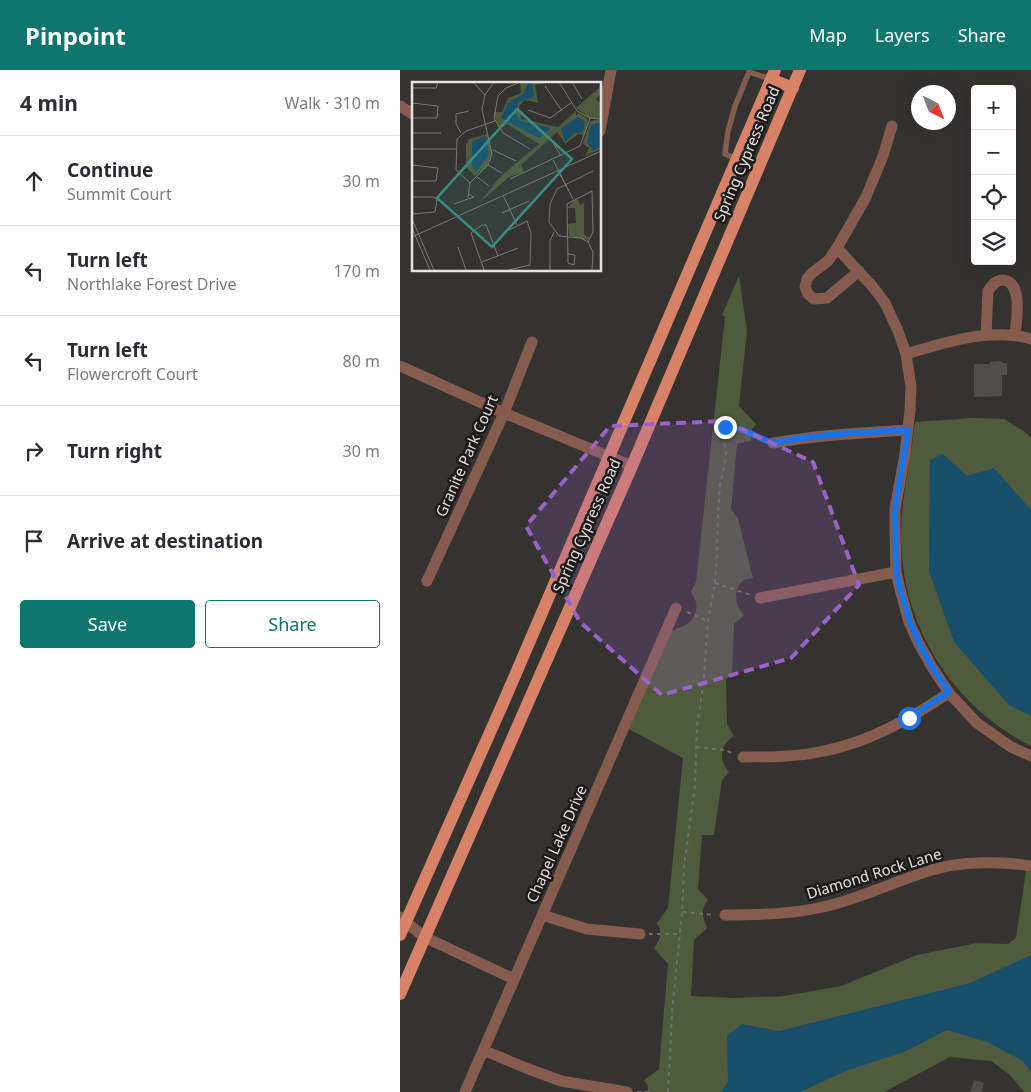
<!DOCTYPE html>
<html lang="en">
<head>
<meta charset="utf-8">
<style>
	:root { --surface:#fff; --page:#f2f2f3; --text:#2b2b33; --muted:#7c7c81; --line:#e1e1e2; --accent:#0f766e }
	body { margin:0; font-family:"Noto Sans",sans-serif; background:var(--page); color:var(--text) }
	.controls { position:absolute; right:15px; top:15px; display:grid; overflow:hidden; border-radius:5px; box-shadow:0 5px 20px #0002 }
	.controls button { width:45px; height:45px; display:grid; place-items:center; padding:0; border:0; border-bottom:1px solid var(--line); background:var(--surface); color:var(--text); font:25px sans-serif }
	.compass { position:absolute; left:511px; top:15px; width:45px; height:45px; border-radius:50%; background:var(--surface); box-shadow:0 5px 20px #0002; rotate:138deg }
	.stop { position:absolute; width:15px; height:15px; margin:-11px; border:4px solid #1a73e8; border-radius:50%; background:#fff }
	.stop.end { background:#1a73e8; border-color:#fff; box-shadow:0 1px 5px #0008 }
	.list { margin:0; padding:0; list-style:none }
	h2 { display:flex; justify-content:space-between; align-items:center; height:65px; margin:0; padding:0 20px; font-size:21px }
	h2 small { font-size:16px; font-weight:400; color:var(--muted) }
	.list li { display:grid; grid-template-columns:32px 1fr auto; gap:15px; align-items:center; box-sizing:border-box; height:90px; padding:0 20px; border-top:1px solid var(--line) }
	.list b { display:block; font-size:19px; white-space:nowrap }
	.list p { margin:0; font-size:16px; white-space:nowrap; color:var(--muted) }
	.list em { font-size:16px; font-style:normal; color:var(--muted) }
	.actions { display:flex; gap:10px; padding:15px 20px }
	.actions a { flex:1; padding:11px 0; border:1px solid var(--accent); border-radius:5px; text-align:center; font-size:18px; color:var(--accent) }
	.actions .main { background:var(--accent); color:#fff }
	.icon { flex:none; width:28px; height:28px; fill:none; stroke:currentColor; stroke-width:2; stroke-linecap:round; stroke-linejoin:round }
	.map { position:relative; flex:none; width:631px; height:1022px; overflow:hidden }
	header { display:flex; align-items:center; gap:30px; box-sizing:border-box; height:70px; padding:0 25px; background:var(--accent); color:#fff }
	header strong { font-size:24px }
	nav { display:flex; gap:28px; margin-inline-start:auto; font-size:18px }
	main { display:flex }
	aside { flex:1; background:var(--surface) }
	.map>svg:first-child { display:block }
</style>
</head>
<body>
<header>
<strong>Pinpoint</strong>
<nav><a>Map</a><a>Layers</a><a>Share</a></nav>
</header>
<main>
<aside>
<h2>4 min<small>Walk · 310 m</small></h2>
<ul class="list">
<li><svg class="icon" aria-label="ahead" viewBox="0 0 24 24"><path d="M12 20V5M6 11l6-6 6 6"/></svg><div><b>Continue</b><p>Summit Court</p></div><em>30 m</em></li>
<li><svg class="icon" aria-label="left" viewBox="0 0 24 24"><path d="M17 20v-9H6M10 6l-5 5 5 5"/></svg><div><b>Turn left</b><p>Northlake Forest Drive</p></div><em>170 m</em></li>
<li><svg class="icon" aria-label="left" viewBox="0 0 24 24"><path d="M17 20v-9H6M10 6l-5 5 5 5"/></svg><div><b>Turn left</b><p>Flowercroft Court</p></div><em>80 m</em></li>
<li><svg class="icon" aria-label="right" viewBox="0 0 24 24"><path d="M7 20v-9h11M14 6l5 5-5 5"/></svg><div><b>Turn right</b></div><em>30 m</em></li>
<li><svg class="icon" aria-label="arrive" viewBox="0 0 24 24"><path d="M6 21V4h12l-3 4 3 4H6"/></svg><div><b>Arrive at destination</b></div></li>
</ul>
<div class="actions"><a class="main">Save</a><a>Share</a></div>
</aside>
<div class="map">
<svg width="631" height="1022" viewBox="0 0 631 1022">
	<rect width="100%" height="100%" fill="#343330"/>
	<!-- green -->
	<path fill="#4f5b3c" d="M339 206 347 261 339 336 356 354 352 359 351 371 337 374 331 439 338 448 353 508C350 508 347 509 344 510 332 518 335 536 344 545L334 554 332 605 326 609 327 654 334 666C320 675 318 690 329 702L322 710 314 765H302L298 819 308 830C300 841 302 845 307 858L294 870 291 926 334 928 384 926 441 916 517 885 577 873 608 874 616 868 626 801 631 802V1022H624L610 1005 591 991 550 987 484 1022H248V1016L244 1010 259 999 268 894 254 878C260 870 263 863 257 853L268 838 283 688 229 659 270 563C275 559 278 558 284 556 293 552 298 541 296 532 295 529 292 524 291 521L296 512 325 247 322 245Z
		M573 348 604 349 625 362 631 368V676C552 636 501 555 501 466 501 428 511 390 515 352Z"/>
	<!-- water -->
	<path fill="#184f6a" d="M543 384 567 406 594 398 631 440V646L609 635 554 572 529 501 530 390Z
		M631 885V1003L623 991 587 972 547 960 504 982 448 1000 400 1022H321L328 1012 327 966 342 954 379 961 570 913Z"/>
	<!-- building -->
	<path fill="#504d4c" d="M602 291V293H607V305H602V326L574 327V294H590V292Z
		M574 1010 584 1013 582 1022H570Z"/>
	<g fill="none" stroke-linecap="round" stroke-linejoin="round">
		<!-- path -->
		<path stroke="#6e6d6b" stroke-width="2" stroke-dasharray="4 4" stroke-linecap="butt" d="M315 513 351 525
			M287 542 308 551
			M296 677 325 680 334 684
			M283 842 315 845
			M249 864H280
			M237 1022H253
			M268 1022 270 987 272 942 282 842 284 797 295 715 297 655 303 618 308 551 315 513 317 485 318 444 320 415 325 393 326 381 324 368 325 357 343 359 364 369"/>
		<!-- service -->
		<path stroke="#865c4f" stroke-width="5.5" d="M336 89 325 84 328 61 335 36 349 2 371 9"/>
		<!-- minor -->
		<path stroke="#865c4f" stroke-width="11" d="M0 36 14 45
			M200 61 211 0
			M437 178 473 217 485 233 498 261 506 284 511 317 510 340 505 384 495 439V463L496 502 500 519 509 552 519 574 532 597 549 623 577 653 611 677 631 686
			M459 201 427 228 414 229 408 224 405 217 407 209 412 203 428 191 437 178 466 127 483 86 492 56
			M586 265 588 221C592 215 596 210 603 210 624 212 616 252 615 266
			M506 284C540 274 573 263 608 265 616 266 623 266 631 269
			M0 296 104 343 232 396
			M373 373C418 365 463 363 508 360
			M27 511 104 343 132 272
			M360 528 496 502
			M343 687C370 687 398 687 424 681 470 672 511 648 549 623
			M142 845 187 859 240 864
			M325 845C361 845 397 844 431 835 466 826 498 810 532 800 560 791 603 791 631 796
			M0 847 24 867 114 909
			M83 980 126 998 161 1011 227 1022
			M65 1022 276 538"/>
		<!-- primary -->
		<path stroke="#d88367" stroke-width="12" d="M371 9 393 18
			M0 865 104 631 375 0
			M0 924 232 396 400 0"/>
	</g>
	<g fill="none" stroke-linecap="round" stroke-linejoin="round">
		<!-- route -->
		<path stroke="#1a73e8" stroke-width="6" d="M325 357 343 360 372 373 401 368 448 363 508 360 495 439 496 502 500 519 510 552 519 574 532 597 549 622 509 648"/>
	</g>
	<!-- marked area -->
	<path fill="#9b63ca" fill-opacity="0.2" stroke="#9b63ca" stroke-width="4" stroke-dasharray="10 6" stroke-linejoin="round" d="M324 351 413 392 459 515 391 588 262 625 180 552 126 456 210 356Z"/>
	<g text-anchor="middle" stroke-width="5" stroke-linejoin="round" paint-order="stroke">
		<!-- street labels -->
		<g font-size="15" fill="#e5e4e2" stroke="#1b1a19">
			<text transform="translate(347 84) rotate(-67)" y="5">Spring Cypress Road</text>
			<text transform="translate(67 386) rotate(-66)" y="5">Granite Park Court</text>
			<text transform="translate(187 456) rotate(-66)" y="5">Spring Cypress Road</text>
			<text transform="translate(157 774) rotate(-66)" y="5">Chapel Lake Drive</text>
			<text transform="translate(474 804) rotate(-17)" y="5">Diamond Rock Lane</text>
		</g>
	</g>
	<!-- overview -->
	<g transform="translate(12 12)">
		<rect width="189" height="189" fill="#343330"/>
		<path d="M108 1H132L123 3 126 21 113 18 107 24 109 37 146 45 164 29V34L166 31 176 37 173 53 166 52 153 62 145 50 109 83 112 90 97 95 67 121 89 94 127 62 95 42 88 47 85 43 82 30H90L96 16 109 11ZM189 4V12L184 17 189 22V36H178L164 26ZM189 37V67L173 74 177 66 171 62 178 39ZM75 52 80 70 75 84 63 94 54 85V63L57 57ZM165 116 168 123 172 121V152L178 156 176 158 157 154 156 142 164 141 163 126H155Z" fill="#4f5b3c"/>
		<path d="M117 0H120L122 15 107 20 103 31 108 39 139 46 127 56 89 36 96 21 111 12ZM166 35 173 40 171 50 163 51 153 60 149 46ZM189 40V65L181 69 175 60 179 43ZM73 54 77 72 64 90 60 84V60Z" fill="#184f6a"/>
		<path fill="none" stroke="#7b7a77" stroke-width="1" d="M61 0 73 13M147 0 165 29 178 36 189 37M160 0 170 17M106 1 94 6 86 14 82 36 91 51 118 67M133 4 150 29M0 6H24L26 0M0 21 26 24 25 36H0M116 28 138 36 159 21M0 51H29M49 51 44 42V32L57 29M140 59 149 74M0 67H44M81 68 104 79M141 78 161 117M0 83 26 86 24 99H0M76 83 90 91M146 89 157 109M64 94 77 104M98 97 168 64 178 36M58 101 44 88 45 57 54 49 83 39M91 113 105 143M0 115H22L25 118 23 130 0 132M56 116 58 101 76 83 80 72 70 27 73 13 82 0M42 122 62 115 56 112M90 131 117 119M0 137 22 188M0 146 18 188M97 148 115 139 119 151 118 183 97 188M0 155 189 69M46 165 54 188M156 172 163 173 162 183 156 181 155 122 180 109 181 150 176 160M70 180 106 166M72 188 59 151 70 143H74L86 174M138 188V159L142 150M180 188 181 170 176 160 169 156 147 154 137 140 138 122 145 107 181 89"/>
		<path fill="#3a8c85" fill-opacity="0.15" stroke="#3a8c85" stroke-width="2.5" d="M105 27 160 77 80 165 25 116Z"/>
		<rect width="189" height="189" fill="none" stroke="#e5e4e2" stroke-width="2.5"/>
	</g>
</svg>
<div class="controls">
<button>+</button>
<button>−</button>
<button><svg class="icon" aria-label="locate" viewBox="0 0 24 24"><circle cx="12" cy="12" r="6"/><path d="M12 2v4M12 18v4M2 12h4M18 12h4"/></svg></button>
<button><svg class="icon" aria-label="layers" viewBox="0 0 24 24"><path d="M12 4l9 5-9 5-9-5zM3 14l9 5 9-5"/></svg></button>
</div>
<svg class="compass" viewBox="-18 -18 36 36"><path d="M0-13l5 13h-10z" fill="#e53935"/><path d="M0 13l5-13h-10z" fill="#7c7c81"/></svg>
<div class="stop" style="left:509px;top:648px"></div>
<div class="stop end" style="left:325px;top:357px"></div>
</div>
</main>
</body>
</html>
